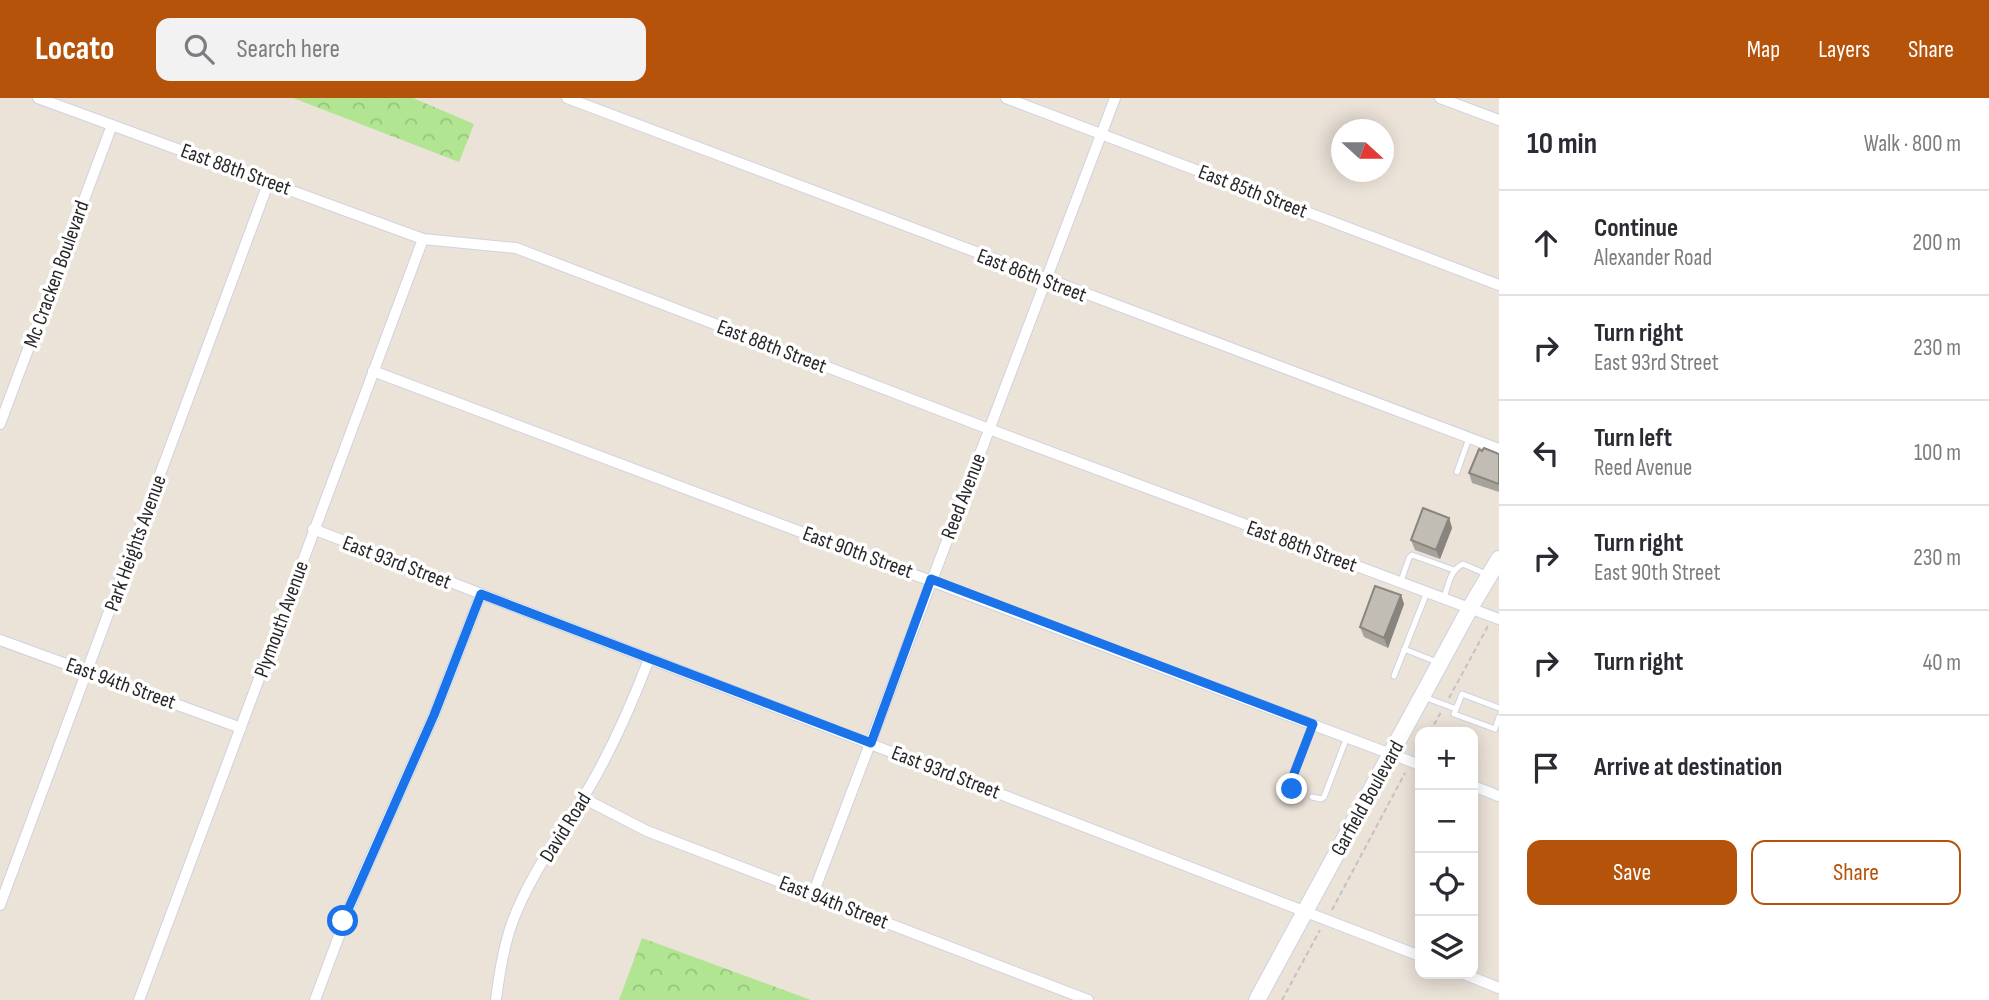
<!DOCTYPE html>
<html lang="en">
<head>
<meta charset="utf-8">
<style>
	:root { --surface:#fff; --page:#f2f2f3; --text:#2b2b33; --muted:#7c7c81; --line:#e1e1e2; --accent:#b45309 }
	body { margin:0; font-family:"Sofia Sans Condensed",sans-serif; background:var(--page); color:var(--text) }
	.controls { position:absolute; right:21px; bottom:21px; display:grid; overflow:hidden; border-radius:14px; box-shadow:0 4px 18px #0003 }
	.controls button { width:63px; height:63px; display:grid; place-items:center; padding:0; border:0; border-bottom:2px solid var(--line); background:var(--surface); color:var(--text); font:35px sans-serif }
	.compass { position:absolute; left:1331px; top:21px; width:63px; height:63px; border-radius:50%; background:var(--surface); box-shadow:0 4px 18px #0003; rotate:111deg }
	.stop { position:absolute; width:21px; height:21px; margin:-16px; border:5px solid #1a73e8; border-radius:50%; background:#fff }
	.stop.end { background:#1a73e8; border-color:#fff; box-shadow:0 2px 7px #0008 }
	.list { margin:0; padding:0; list-style:none }
	h2 { display:flex; justify-content:space-between; align-items:center; height:91px; margin:0; padding:0 28px; font-size:30px }
	h2 small { font-size:23px; font-weight:400; color:var(--muted) }
	.list li { display:grid; grid-template-columns:46px 1fr auto; gap:21px; align-items:center; box-sizing:border-box; height:105px; padding:0 28px; border-top:2px solid var(--line) }
	.list b { display:block; font-size:26px; white-space:nowrap }
	.list p { margin:0; font-size:23px; white-space:nowrap; color:var(--muted) }
	.list em { font-size:23px; font-style:normal; color:var(--muted) }
	.actions { display:flex; gap:14px; padding:21px 28px }
	.actions a { flex:1; padding:16px 0; border:2px solid var(--accent); border-radius:14px; text-align:center; font-size:24px; color:var(--accent) }
	.actions .main { background:var(--accent); color:#fff }
	.icon { flex:none; width:38px; height:38px; fill:none; stroke:currentColor; stroke-width:2; stroke-linecap:round; stroke-linejoin:round }
	.map { position:relative; flex:none; width:1499px; height:902px; overflow:hidden }
	header { display:flex; align-items:center; gap:42px; box-sizing:border-box; height:98px; padding:0 35px; background:var(--accent); color:#fff }
	header strong { font-size:33px }
	nav { display:flex; gap:38px; margin-inline-start:auto; font-size:24px }
	.search { width:490px; height:63px; background:var(--page); display:flex; align-items:center; gap:18px; box-sizing:border-box; padding:0 24px; border-radius:14px; color:var(--muted); font-size:26px }
	main { display:flex }
	aside { flex:1; background:var(--surface) }
	.map>svg:first-child { display:block }
</style>
</head>
<body>
<header>
<strong>Locato</strong>
<div class="search"><svg class="icon" aria-label="search" viewBox="0 0 24 24"><circle cx="10" cy="10" r="6"/><path d="M15 15l6 6"/></svg>Search here</div>
<nav><a>Map</a><a>Layers</a><a>Share</a></nav>
</header>
<main>
<div class="map">
<svg width="1499" height="902" viewBox="0 0 1499 902">
	<defs>
		<pattern id="forest-crowns" width="20" height="18" patternUnits="userSpaceOnUse" patternTransform="scale(1.75)"><rect width="20" height="18" fill="#b1e592"/><path d="M2 6a3 3 0 1 1 6 0M12 15a3 3 0 1 1 6 0" fill="none" stroke="#98c47e"/></pattern>
	</defs>
	<rect width="100%" height="100%" fill="#ebe2d8"/>
	<!-- forest -->
	<path fill="url(#forest-crowns)" d="M293 0H413L474 26 459 64Z
		M642 840 811 902H619Z"/>
	<g fill="none" stroke-linecap="round" stroke-linejoin="round">
		<!-- lane casing -->
		<g stroke="#ced2e2" stroke-width="7">
			<path id="lane" d="M1457 374 1469 340
				M1401 483 1409 460 1412 457 1454 472
				M1444 500C1448 488 1450 472 1463 466L1486 476
				M1404 551 1437 564
				M1394 578 1427 494
				M1424 599 1456 611 1454 616 1495 631 1499 619
				M1456 611 1462 596 1499 610
				M1298 694 1291 691 1290 686 1313 626
				M1312 699 1321 701 1324 699 1347 639"/>
		</g>
		<!-- street casing -->
		<g stroke="#ced2e2" stroke-width="12">
			<path id="street" d="M38 0 423 141 516 150 989 331 1499 521
				M567 0 1499 351
				M1006 0 1499 187
				M1440 0 1499 22
				M373 273 1420 667
				M0 326 112 27
				M313 431 1420 858
				M0 542 241 630
				M1473 688 1499 698
				M583 700 647 733 1088 902
				M813 796 1115 0
				M0 807 269 83
				M1464 876 1499 890
				M139 902 423 141
				M315 902 355 795 434 617 481 496
				M496 902C499 877 503 852 511 828 529 776 565 731 593 683 615 644 633 603 649 561"/>
		</g>
		<!-- secondary casing -->
		<g stroke="#ced2e2" stroke-width="18">
			<path id="secondary" d="M1257 902 1470 510 1499 461"/>
		</g>
		<!-- path -->
		<path stroke="#c3c3c3" stroke-width="2" stroke-dasharray="5 3.5" stroke-linecap="butt" d="M1449 600 1488 528
			M1430 634 1441 614
			M1332 812 1405 675
			M1282 902 1320 832"/>
		<!-- lane -->
		<use href="#lane" stroke="#fff" stroke-width="5"/>
		<!-- street -->
		<use href="#street" stroke="#fff" stroke-width="10"/>
		<!-- secondary -->
		<use href="#secondary" stroke="#fff" stroke-width="16"/>
	</g>
	<!-- wall -->
	<path fill="#a7a39b" d="M1482 353 1499 356V394L1472 385 1469 375Z
		M1449 420 1452 430 1440 461 1415 452 1411 442Z
		M1401 497 1404 506 1388 550 1364 539 1360 529Z"/>
	<!-- shaded-wall -->
	<path fill="#88847e" d="M1449 420 1452 430 1440 461 1436 452Z
		M1401 497 1404 506 1388 550 1384 540Z"/>
	<!-- building -->
	<path fill="#c2bdb4" stroke="#88847e" stroke-width="2" d="M1484 350 1499 356V386L1469 375 1479 351 1482 353Z
		M1423 410 1449 420 1436 452 1411 442Z
		M1375 488 1401 497 1384 540 1360 529Z"/>
	<g fill="none" stroke-linecap="round" stroke-linejoin="round">
		<!-- route -->
		<path stroke="#1a73e8" stroke-width="9" d="M343 823 434 617 481 496 871 645 931 481 1313 626 1290 686 1292 691"/>
	</g>
	<g text-anchor="middle" stroke-width="7" stroke-linejoin="round" paint-order="stroke">
		<!-- street labels -->
		<g font-size="21" fill="#282828" stroke="#fff">
			<text transform="translate(236 71) rotate(20)" y="7">East 88th Street</text>
			<text transform="translate(1253 93) rotate(21)" y="7">East 85th Street</text>
			<text transform="translate(56 176) rotate(-70)" y="7">Mc Cracken Boulevard</text>
			<text transform="translate(1032 177) rotate(21)" y="7">East 86th Street</text>
			<text transform="translate(772 248) rotate(21)" y="7">East 88th Street</text>
			<text transform="translate(963 398) rotate(-69)" y="7">Reed Avenue</text>
			<text transform="translate(135 445) rotate(-70)" y="7">Park Heights Avenue</text>
			<text transform="translate(1302 448) rotate(20)" y="7">East 88th Street</text>
			<text transform="translate(858 454) rotate(20)" y="7">East 90th Street</text>
			<text transform="translate(397 464) rotate(21)" y="7">East 93rd Street</text>
			<text transform="translate(281 521) rotate(-70)" y="7">Plymouth Avenue</text>
			<text transform="translate(121 585) rotate(20)" y="7">East 94th Street</text>
			<text transform="translate(946 674) rotate(21)" y="7">East 93rd Street</text>
			<text transform="translate(1367 700) rotate(-61)" y="7">Garfield Boulevard</text>
			<text transform="translate(565 729) rotate(-58)" y="7">David Road</text>
			<text transform="translate(834 804) rotate(21)" y="7">East 94th Street</text>
		</g>
	</g>
</svg>
<div class="controls">
<button>+</button>
<button>−</button>
<button><svg class="icon" aria-label="locate" viewBox="0 0 24 24"><circle cx="12" cy="12" r="6"/><path d="M12 2v4M12 18v4M2 12h4M18 12h4"/></svg></button>
<button><svg class="icon" aria-label="layers" viewBox="0 0 24 24"><path d="M12 4l9 5-9 5-9-5zM3 14l9 5 9-5"/></svg></button>
</div>
<svg class="compass" viewBox="-18 -18 36 36"><path d="M0-13l5 13h-10z" fill="#e53935"/><path d="M0 13l5-13h-10z" fill="#7c7c81"/></svg>
<div class="stop" style="left:343px;top:823px"></div>
<div class="stop end" style="left:1292px;top:691px"></div>
</div>
<aside>
<h2>10 min<small>Walk · 800 m</small></h2>
<ul class="list">
<li><svg class="icon" aria-label="ahead" viewBox="0 0 24 24"><path d="M12 20V5M6 11l6-6 6 6"/></svg><div><b>Continue</b><p>Alexander Road</p></div><em>200 m</em></li>
<li><svg class="icon" aria-label="right" viewBox="0 0 24 24"><path d="M7 20v-9h11M14 6l5 5-5 5"/></svg><div><b>Turn right</b><p>East 93rd Street</p></div><em>230 m</em></li>
<li><svg class="icon" aria-label="left" viewBox="0 0 24 24"><path d="M17 20v-9H6M10 6l-5 5 5 5"/></svg><div><b>Turn left</b><p>Reed Avenue</p></div><em>100 m</em></li>
<li><svg class="icon" aria-label="right" viewBox="0 0 24 24"><path d="M7 20v-9h11M14 6l5 5-5 5"/></svg><div><b>Turn right</b><p>East 90th Street</p></div><em>230 m</em></li>
<li><svg class="icon" aria-label="right" viewBox="0 0 24 24"><path d="M7 20v-9h11M14 6l5 5-5 5"/></svg><div><b>Turn right</b></div><em>40 m</em></li>
<li><svg class="icon" aria-label="arrive" viewBox="0 0 24 24"><path d="M6 21V4h12l-3 4 3 4H6"/></svg><div><b>Arrive at destination</b></div></li>
</ul>
<div class="actions"><a class="main">Save</a><a>Share</a></div>
</aside>
</main>
</body>
</html>
